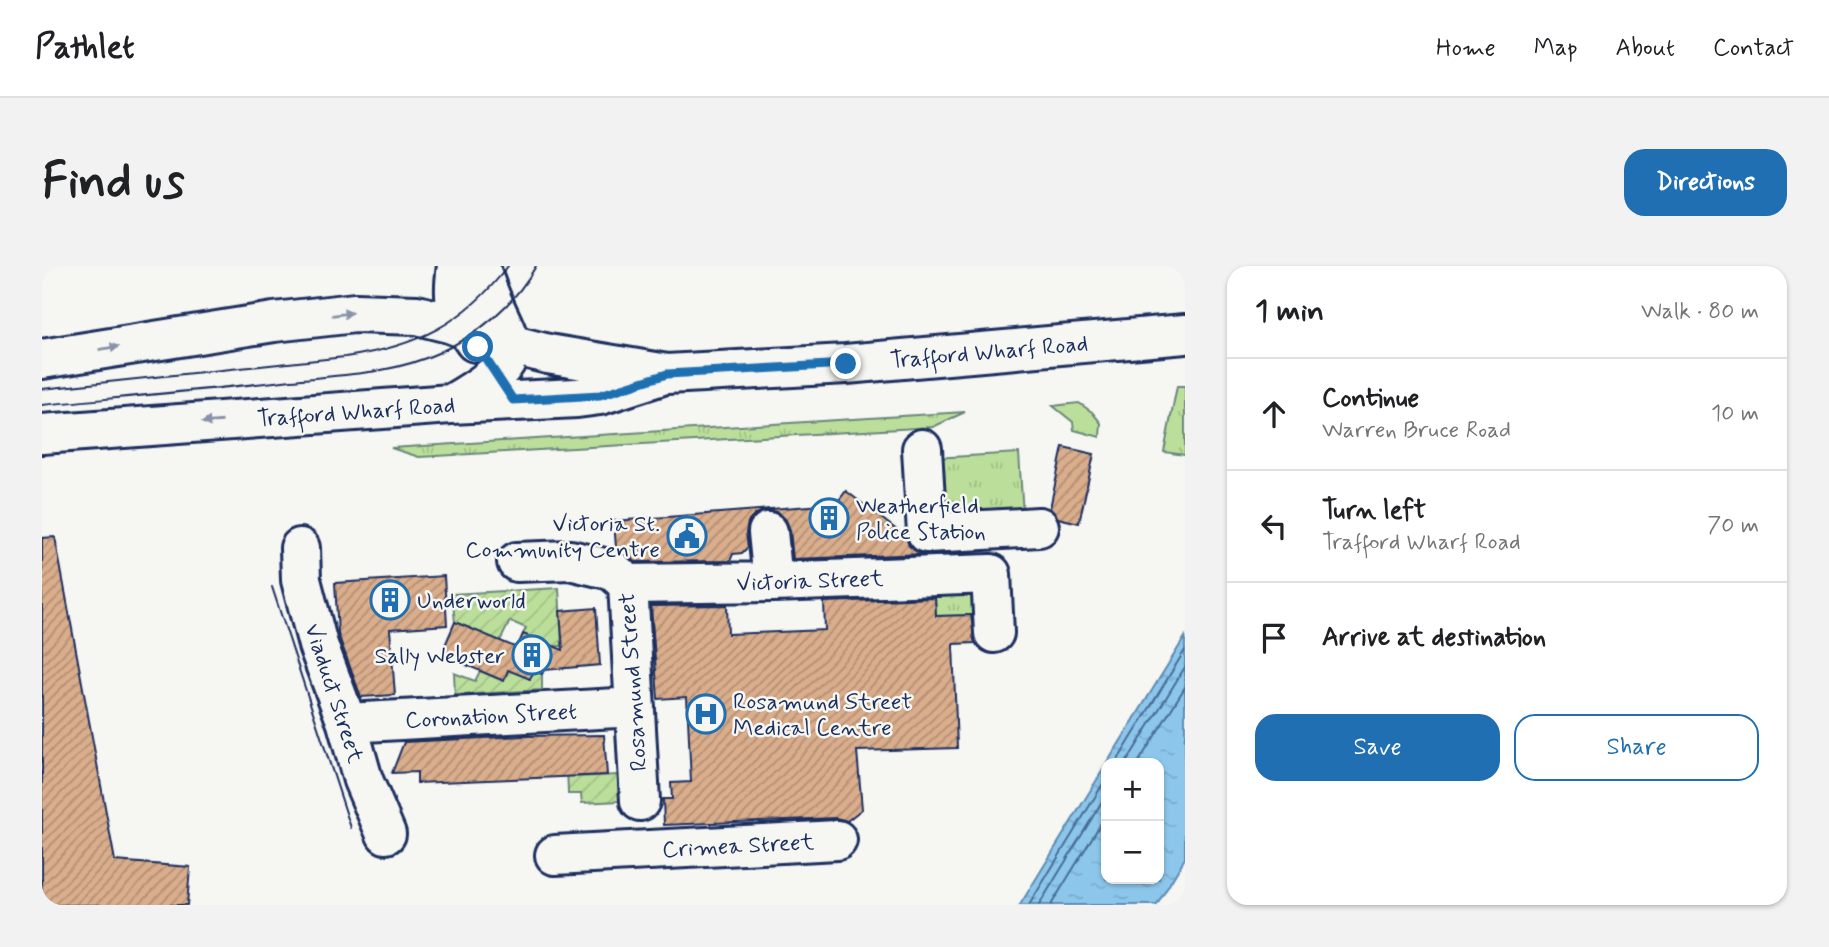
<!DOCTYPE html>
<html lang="en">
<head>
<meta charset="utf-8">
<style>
	:root { --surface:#fff; --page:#f2f2f2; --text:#202124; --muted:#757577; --line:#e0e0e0; --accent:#1f6fb2 }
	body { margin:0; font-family:Mynerve,sans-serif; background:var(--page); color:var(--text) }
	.controls { position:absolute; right:21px; bottom:21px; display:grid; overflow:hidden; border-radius:14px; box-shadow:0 2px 5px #0004 }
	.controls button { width:63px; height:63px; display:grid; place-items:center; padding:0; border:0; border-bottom:2px solid var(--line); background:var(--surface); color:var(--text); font:35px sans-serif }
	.stop { position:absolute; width:21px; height:21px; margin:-16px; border:5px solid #1f6fb2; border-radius:50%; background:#fff }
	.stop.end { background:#1f6fb2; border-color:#fff; box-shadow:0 2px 7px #0008 }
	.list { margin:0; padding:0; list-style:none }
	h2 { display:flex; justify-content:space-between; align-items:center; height:91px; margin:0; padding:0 28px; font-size:30px }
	h2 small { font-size:23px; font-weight:400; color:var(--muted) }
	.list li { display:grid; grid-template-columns:46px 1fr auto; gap:21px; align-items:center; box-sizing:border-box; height:112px; padding:0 28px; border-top:2px solid var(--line) }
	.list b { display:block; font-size:26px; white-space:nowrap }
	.list p { margin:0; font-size:23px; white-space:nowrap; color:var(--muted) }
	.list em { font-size:23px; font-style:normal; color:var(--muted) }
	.actions { display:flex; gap:14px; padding:21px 28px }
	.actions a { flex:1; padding:16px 0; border:2px solid var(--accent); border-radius:21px; text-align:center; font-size:24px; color:var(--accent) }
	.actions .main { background:var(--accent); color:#fff }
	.icon { flex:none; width:38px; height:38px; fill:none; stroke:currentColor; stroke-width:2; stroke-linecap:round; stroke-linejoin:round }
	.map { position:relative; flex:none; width:1143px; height:639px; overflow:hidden; border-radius:21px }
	header { display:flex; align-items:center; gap:42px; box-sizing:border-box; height:98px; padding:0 35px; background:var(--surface); border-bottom:2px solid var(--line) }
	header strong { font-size:33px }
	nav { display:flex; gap:38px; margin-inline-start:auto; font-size:24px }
	.intro { display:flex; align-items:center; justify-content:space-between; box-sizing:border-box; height:168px; padding:0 42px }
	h1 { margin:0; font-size:49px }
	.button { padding:18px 32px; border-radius:21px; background:var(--accent); color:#fff; font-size:24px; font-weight:700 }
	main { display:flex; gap:42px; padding:0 42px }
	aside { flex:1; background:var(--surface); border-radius:21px; box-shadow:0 2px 5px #0004 }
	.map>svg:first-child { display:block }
</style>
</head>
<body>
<header>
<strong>Pathlet</strong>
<nav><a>Home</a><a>Map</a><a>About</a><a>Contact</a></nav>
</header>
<div class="intro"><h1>Find us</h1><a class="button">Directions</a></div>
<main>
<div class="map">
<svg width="1143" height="639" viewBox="0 0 1143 639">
	<defs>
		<pattern id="grass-tufts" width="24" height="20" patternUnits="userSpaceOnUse" patternTransform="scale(1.75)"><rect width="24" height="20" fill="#bbdf9a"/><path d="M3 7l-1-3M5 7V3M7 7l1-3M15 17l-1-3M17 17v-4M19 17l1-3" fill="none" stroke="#a0c087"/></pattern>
		<pattern id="garden-furrows" width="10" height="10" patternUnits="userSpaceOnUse" patternTransform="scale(1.75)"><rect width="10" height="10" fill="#bbdf9a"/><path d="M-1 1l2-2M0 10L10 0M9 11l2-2" fill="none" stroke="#a0c087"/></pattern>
		<pattern id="water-ripples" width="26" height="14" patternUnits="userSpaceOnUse" patternTransform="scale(1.75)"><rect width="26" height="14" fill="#8cc7eb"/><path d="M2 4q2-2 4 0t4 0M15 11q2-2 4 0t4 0" fill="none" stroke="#78abcc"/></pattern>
		<pattern id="building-hatch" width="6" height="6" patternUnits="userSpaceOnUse" patternTransform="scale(1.75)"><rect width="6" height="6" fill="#daad8b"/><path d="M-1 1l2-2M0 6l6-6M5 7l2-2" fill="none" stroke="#b08d75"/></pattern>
	</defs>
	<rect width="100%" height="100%" fill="#f6f6f2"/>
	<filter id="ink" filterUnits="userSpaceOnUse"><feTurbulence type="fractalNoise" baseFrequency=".0143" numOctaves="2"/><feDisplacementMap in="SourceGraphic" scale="14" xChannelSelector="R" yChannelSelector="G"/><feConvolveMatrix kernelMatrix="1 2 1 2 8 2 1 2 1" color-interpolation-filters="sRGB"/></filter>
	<g filter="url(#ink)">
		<!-- grass -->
		<path fill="url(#grass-tufts)" stroke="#6b877c" stroke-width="2" d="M1135 120H1143V189L1122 186Z
			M1037 137 1050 146 1059 157 1058 171 1032 164 1031 156 1011 140Z
			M923 146 891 161 377 191 349 182Z
			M977 187 981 249 895 254 892 192Z
			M937 329 943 349 894 350 893 330Z"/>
		<!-- garden -->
		<path fill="url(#garden-furrows)" stroke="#6b877c" stroke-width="2" d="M517 322 520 380H512L481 368 484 362 468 355 458 375 413 356 410 328Z
			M468 401 488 413 492 405 500 408V424L413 429 412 407 433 415 438 405 461 415Z
			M525 498 534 511 576 509 578 535 540 537 539 528H526Z"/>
		<!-- water -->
		<path fill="url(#water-ripples)" stroke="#5f8ab3" stroke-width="2" d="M1143 371V592L1115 639H978L1064 499V613H1117V497H1065Z"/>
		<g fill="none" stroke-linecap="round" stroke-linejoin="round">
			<!-- shore -->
			<path stroke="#486c96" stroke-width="2" d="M1074 497 1143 384
				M1084 497 1143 401
				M1096 497 1143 421
				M987 639 1064 513
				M997 639 1064 529
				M1009 639 1064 549"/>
		</g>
		<!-- building -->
		<path fill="url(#building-hatch)" stroke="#1b2f5e" stroke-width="2" d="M1021 181 1052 188 1037 257 1016 252 1008 242Z
			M804 225 864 271 867 280 875 286 884 288 751 293 748 264 744 254 736 246 724 244 714 248 706 256 704 267 706 281 700 287 691 288 688 295 594 296 574 282 572 255 794 238Z
			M13 271 73 595 148 601 145 639H0V272Z
			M402 310 405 359 348 363 353 429 319 431 296 368 293 317Z
			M893 332 894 350 929 349 933 377 911 378 915 482 815 485 820 543 805 555 794 552 622 559 621 533H630L629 517 649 516 645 431 616 433 609 340 685 339 686 368 783 364 782 336Z
			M554 342 558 399 502 404 500 408 492 405 488 413 466 404 462 415 417 396 418 391 401 384 413 356 475 382 481 368 521 384 518 345Z
			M562 469 565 509 375 517V506L350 507 362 476 481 470Z"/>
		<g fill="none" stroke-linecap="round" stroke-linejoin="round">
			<!-- minor casing -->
			<g stroke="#1b2f5e" stroke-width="44">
				<path id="minor" d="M415 0C410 33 412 49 433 76
					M0 93 232 56 313 47 375 49 407 57 455 75 506 88 625 108 804 98 1143 68
					M411 137C506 82 457 78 438 0
					M0 168 409 138 535 132 558 129 620 109
					M880 183 885 267 997 261
					M726 266 731 316
					M258 282 259 314 276 379 305 457 321 514 344 568
					M475 296 528 294 570 304 586 318 598 535
					M586 318 731 316 949 308 952 367
					M305 457 593 441
					M513 589 795 574"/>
			</g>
			<!-- minor -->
			<use href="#minor" stroke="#f6f6f2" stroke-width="38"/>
			<!-- tram -->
			<path stroke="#1b2f5e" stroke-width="2" d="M0 123 303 91C374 81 423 57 466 0
				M0 139C83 131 166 124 249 114 298 109 351 108 396 87 436 69 472 39 494 0
				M230 321 309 562"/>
		</g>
		<!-- one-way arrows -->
		<defs><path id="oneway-solid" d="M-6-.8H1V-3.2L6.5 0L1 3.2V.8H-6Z" transform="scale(1.75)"/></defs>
		<g fill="#8892a8">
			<use href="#oneway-solid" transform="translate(300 48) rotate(-7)"/>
			<use href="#oneway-solid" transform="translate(67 82) rotate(-9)"/>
			<use href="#oneway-solid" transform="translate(170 156) rotate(176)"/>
		</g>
	</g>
	<g fill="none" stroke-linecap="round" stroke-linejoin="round" filter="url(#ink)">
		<!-- route -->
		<path stroke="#1f6fb2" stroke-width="9" d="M436 81 471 134 558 129 625 108 804 98"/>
	</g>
	<!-- icons -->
	<defs>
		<g id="building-ring" transform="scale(2.0125)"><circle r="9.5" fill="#f6f6f2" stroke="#1f6fb2" stroke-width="1.5"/><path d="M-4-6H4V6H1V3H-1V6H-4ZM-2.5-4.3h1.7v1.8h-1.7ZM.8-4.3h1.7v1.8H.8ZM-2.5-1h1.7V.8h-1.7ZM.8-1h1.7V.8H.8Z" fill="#1f6fb2"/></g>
		<g id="civic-ring" transform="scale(2.0125)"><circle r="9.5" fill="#f6f6f2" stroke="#1f6fb2" stroke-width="1.5"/><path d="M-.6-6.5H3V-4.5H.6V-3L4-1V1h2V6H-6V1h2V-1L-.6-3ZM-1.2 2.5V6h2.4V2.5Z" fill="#1f6fb2"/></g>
		<g id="hospital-ring" transform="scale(2.0125)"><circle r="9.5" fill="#f6f6f2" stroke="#1f6fb2" stroke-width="1.5"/><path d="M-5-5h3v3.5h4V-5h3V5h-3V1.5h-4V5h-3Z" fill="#1f6fb2"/></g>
	</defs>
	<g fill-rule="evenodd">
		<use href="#building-ring" x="787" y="252"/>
		<use href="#civic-ring" x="645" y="270"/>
		<use href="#building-ring" x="348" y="334"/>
		<use href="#building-ring" x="490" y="389"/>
		<use href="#hospital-ring" x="664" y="448"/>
	</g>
	<g text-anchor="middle" stroke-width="5" stroke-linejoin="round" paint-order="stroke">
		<!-- street labels -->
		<g font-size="23" fill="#1b2f5e" stroke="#f6f6f2">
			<text transform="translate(947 85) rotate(-5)" y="8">Trafford Wharf Road</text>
			<text transform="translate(314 145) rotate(-4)" y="8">Trafford Wharf Road</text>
			<text transform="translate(768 314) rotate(-2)" y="8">Victoria Street</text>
			<text transform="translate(590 416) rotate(-94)" y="8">Rosamund Street</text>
			<text transform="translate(293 427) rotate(72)" y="8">Viaduct Street</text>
			<text transform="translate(449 449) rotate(-3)" y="8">Coronation Street</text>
			<text transform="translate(696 579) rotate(-3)" y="8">Crimea Street</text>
		</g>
		<!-- poi labels -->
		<g font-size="23" fill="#1b2f5e" stroke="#f6f6f2" text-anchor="start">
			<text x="814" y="247">Weatherfield<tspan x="814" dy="26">Police Station</tspan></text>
			<text x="618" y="265" text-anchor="end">Victoria St.<tspan x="618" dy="26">Community Centre</tspan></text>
			<text x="375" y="342">Underworld</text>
			<text x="463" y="397" text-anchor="end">Sally Webster</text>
			<text x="691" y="443">Rosamund Street<tspan x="691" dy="26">Medical Centre</tspan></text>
		</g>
	</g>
</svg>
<div class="controls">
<button>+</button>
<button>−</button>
</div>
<div class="stop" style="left:436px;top:81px"></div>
<div class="stop end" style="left:804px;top:98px"></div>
</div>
<aside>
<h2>1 min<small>Walk · 80 m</small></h2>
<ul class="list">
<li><svg class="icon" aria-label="ahead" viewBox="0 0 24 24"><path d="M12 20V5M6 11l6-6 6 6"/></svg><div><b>Continue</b><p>Warren Bruce Road</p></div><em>10 m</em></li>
<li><svg class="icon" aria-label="left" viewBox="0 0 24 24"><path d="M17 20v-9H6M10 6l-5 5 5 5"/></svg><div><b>Turn left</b><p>Trafford Wharf Road</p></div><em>70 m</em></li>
<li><svg class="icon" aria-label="arrive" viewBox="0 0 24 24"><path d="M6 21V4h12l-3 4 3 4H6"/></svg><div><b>Arrive at destination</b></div></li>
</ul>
<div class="actions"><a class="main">Save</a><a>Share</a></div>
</aside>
</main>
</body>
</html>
